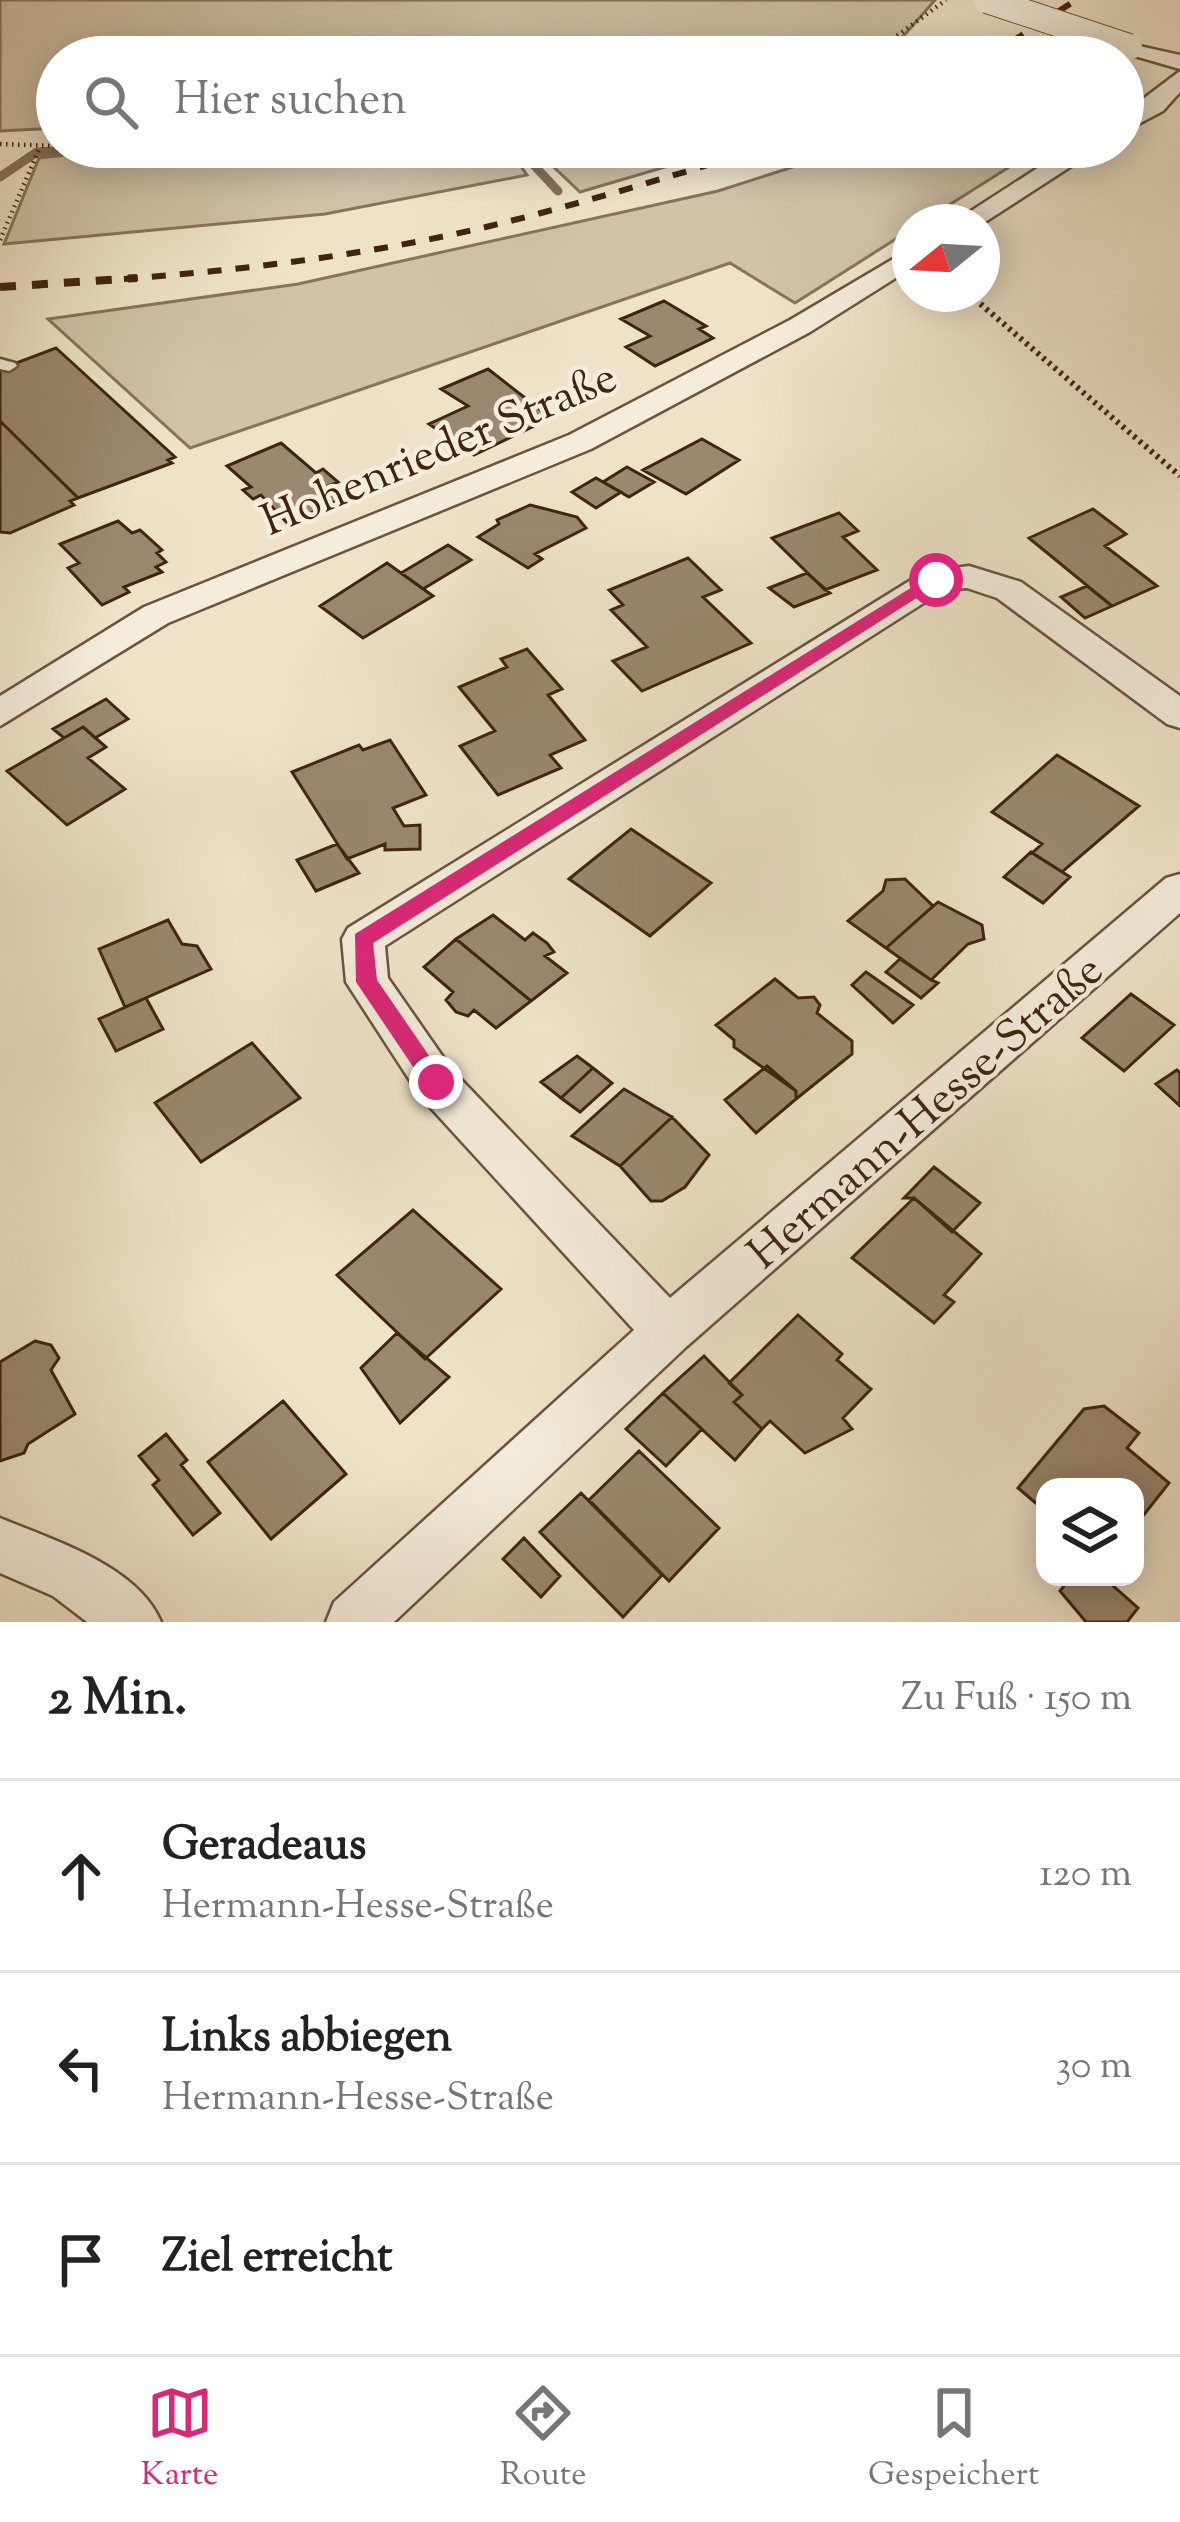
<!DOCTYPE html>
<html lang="de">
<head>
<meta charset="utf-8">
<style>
	:root { --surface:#fff; --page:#f6f6f6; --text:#222; --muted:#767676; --line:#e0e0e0; --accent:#db2777 }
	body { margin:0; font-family:"Sorts Mill Goudy",serif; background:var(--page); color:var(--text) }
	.controls { position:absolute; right:36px; bottom:36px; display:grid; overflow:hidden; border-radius:24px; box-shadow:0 6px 30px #0003 }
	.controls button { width:108px; height:108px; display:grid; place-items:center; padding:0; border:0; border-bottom:3px solid var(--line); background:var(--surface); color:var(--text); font:60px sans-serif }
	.compass { position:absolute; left:892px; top:204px; width:108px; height:108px; border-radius:50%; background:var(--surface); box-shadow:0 6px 30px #0003; rotate:252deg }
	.stop { position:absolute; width:36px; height:36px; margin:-27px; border:9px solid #db2777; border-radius:50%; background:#fff }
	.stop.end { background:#db2777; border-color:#fff; box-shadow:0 3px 12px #0008 }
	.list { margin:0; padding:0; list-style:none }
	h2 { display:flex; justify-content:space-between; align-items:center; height:156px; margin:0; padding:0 48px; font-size:51px }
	h2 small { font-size:39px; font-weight:400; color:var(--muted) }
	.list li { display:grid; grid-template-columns:78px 1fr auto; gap:36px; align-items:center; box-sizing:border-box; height:192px; padding:0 48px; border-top:3px solid var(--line) }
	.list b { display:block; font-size:45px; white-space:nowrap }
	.list p { margin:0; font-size:39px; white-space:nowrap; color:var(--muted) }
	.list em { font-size:39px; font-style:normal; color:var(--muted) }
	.icon { flex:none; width:66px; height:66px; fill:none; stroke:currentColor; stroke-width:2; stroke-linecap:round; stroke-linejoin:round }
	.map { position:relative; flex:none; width:1180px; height:1622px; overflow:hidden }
	.search { position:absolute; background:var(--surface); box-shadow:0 6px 30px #0003; left:36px; right:36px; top:36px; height:132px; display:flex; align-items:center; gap:30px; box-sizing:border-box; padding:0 42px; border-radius:66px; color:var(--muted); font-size:45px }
	.sheet { height:732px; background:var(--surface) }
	nav { display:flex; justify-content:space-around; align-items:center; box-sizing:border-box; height:168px; border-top:3px solid var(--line); background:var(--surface); font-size:33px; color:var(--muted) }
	nav a { display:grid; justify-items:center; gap:6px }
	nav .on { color:var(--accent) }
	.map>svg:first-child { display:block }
</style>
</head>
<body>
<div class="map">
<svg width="1180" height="1622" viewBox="0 0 1180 1622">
	<rect width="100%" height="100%" fill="#eee3c9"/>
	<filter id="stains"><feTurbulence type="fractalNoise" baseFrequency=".00167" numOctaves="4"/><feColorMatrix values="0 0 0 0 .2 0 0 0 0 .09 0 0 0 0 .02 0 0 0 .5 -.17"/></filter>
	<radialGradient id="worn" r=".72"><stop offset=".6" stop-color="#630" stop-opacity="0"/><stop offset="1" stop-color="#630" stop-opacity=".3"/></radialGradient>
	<!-- green -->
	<path fill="#d0c3a9" stroke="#87745c" stroke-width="3" d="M0 0H935L885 57H57V128L0 131Z
		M137 147H507L527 175 325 214 4 244 39 158Z
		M546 147H733L580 192 540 154Z
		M855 147H1041L922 222H910V230L795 303 730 263 190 448 48 319 298 284 718 191Z"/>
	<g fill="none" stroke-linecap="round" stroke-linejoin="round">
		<!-- stream -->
		<path stroke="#847059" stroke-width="9" d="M517 147 558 191
			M0 177 37 152 126 147"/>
	</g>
	<!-- building -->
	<path fill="#9a8870" stroke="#3e250f" stroke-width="3" d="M664 301 706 326 699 329 713 338 655 366 626 347 650 336 621 319Z
		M56 348 175 457 168 460 172 463 78 498 0 421V369Z
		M488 369 551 418 474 455 429 424 468 406 441 389Z
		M0 421 78 498 70 501 74 505 10 533 0 532Z
		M702 439 739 460 686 494 643 470Z
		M281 443 316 473 323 469 338 482 328 486 342 498 288 524 261 495 253 499 243 490 251 487 227 466Z
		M627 467 654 482 629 497 603 482Z
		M596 478 621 492 596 508 572 492Z
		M530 505 577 517 586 528 535 554 542 559 528 568 478 537 499 524 497 520Z
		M1093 509 1126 534 1105 546 1157 586 1112 606 1029 538Z
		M839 513 858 531 843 537 877 570 825 590 772 538Z
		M118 521 132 533 140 530 162 550 157 553 166 562 156 567 162 572 124 587 129 592 102 605 68 568 79 563 60 544Z
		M448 545 471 560 423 589 401 573Z
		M688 558 721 590 703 597 751 643 642 691 613 661 647 647 611 610 623 605 609 590Z
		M387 563 433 596 363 638 320 606Z
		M807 573 830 593 794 607 769 588Z
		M1087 586 1112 606 1085 618 1061 597Z
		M527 649 562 689 548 695 585 740 550 755 561 768 498 795 460 746 495 731 459 687 507 667 501 659Z
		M106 699 128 719 95 738 83 727 64 738 53 729Z
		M83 727 106 747 88 758 125 789 67 825 7 771Z
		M390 740 426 795 393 808 404 826 420 825V849L385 850V844L347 859 292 772 359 745 363 750Z
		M1057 755 1139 806 1062 872 1032 853 1042 844 992 812Z
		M631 829 711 883 650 936 569 879Z
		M337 844 359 873 316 891 297 860Z
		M1031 852 1070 877 1043 903 1004 877Z
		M905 879 933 906 886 948 848 921 883 891 886 880Z
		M938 902 982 925 984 939 968 944 931 980 886 948Z
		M493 915 525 940 533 933 547 943 554 952 545 956 567 973 531 1001 456 939Z
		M168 920 182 944 197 946 211 969 125 1007 99 949Z
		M456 939 531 1001 496 1028 474 1010 468 1016 456 1012 446 1000 453 992 424 967Z
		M900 959 931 980 938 983 921 998 886 972Z
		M866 972 913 1005 893 1023 852 985Z
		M775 979 798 998 814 997 820 1005 817 1013 852 1041V1054L796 1099V1091L734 1047V1040L716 1025Z
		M1131 994 1174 1025 1124 1071 1082 1038Z
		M146 998 163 1029 116 1051 99 1019Z
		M252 1043 300 1098 201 1162 155 1103Z
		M577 1056 593 1068 561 1098 541 1082Z
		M767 1066 796 1091V1099L756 1133 725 1100Z
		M593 1068 612 1083 580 1112 561 1098Z
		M1177 1070 1180 1073V1106L1156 1084Z
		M624 1089 672 1117 620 1166 572 1136Z
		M672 1117 709 1155 685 1187 662 1201H651L620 1166Z
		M934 1167 980 1203 952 1232 914 1198H904Z
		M914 1198 981 1254 944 1295 954 1302 934 1323 852 1258Z
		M413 1210 501 1289 425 1359 337 1275Z
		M798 1315 842 1354 837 1360 871 1389 843 1418 852 1429 805 1453 770 1421 762 1429 734 1402 742 1395 729 1383Z
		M397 1333 449 1377 400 1423 361 1368Z
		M35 1341 51 1345 59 1358 51 1370 75 1414 28 1444 24 1453 0 1461V1362Z
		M704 1356 742 1395 734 1402 762 1429 735 1460 663 1393Z
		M663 1393 702 1429 666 1466 626 1429Z
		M283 1401 346 1474 271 1539 208 1462Z
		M1104 1406 1139 1433 1127 1448 1169 1483 1135 1526V1487H1045V1511L1018 1488 1084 1409Z
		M166 1434 187 1460 181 1465 220 1513 193 1535 153 1485 159 1480 139 1456Z
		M639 1451 719 1528 669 1581 589 1500Z
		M581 1493 662 1575 623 1617 540 1532Z
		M524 1538 560 1576 541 1597 503 1559Z
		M1071 1577H1103L1138 1608 1127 1622H1086L1060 1591Z"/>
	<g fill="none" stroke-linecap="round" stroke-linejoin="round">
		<!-- service casing -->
		<g stroke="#6a543e" stroke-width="5">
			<path id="service" d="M0 359 15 363 17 366 9 371 0 369Z"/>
		</g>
		<!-- minor casing -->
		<g stroke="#6a543e" stroke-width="5">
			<path id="minor" d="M1121 42 1180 55V69L1121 52Z
				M1180 71V92L1163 111 1123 132V114Z
				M1070 147H1101L982 224 954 222Z
				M910 249V269L810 332 591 449 168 623 0 726V696L144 607 569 435 790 320Z
				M969 566 1021 582 1180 696V728L1167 724 997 598 967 588 944 590 385 946 388 978 452 1070 670 1298 1166 878 1180 874V913L686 1347 394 1622H326L334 1602 634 1330 420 1096 346 982 342 939 348 928 924 572Z
				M0 1518C53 1540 138 1566 161 1622H87L53 1596 0 1573Z"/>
		</g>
		<!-- path-far1 -->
		<path stroke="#3e250f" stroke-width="4.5" stroke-dasharray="1.5 4.5" stroke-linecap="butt" d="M868 57 946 0
			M0 144 57 146
			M0 240 40 147"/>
		<!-- path -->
		<path stroke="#3e250f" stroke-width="6" stroke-dasharray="3 4.5" stroke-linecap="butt" d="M969 294 1180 476"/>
		<!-- service -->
		<use href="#service" fill="#f4eddc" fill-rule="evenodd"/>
		<!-- minor -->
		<use href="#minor" fill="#f4eddc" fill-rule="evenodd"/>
		<!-- rail-far1 -->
		<path stroke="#3e250f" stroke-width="6" stroke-dasharray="14 14" stroke-linecap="butt" d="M988 57 1076 0
			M96 281C227 272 358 257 486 227 581 204 674 175 768 147"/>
		<!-- rail -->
		<path stroke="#3e250f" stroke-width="8" stroke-dasharray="16 16" stroke-linecap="butt" d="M0 287 137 278"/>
		<!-- minor-bridge casing -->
		<g stroke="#6a543e" stroke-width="28" stroke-linecap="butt">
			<path id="minor-bridge" d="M987 0 1129 47"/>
		</g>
		<!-- minor-bridge -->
		<use href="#minor-bridge" stroke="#f4eddc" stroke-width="26"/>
	</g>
	<!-- route -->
	<path fill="#db2777" d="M930 576 945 580 373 943 377 980 447 1082 436 1092 428 1089 356 982 355 934Z"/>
	<g text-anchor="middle" stroke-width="9" stroke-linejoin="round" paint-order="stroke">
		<!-- street labels -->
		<g font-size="45" fill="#3e250f" stroke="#f4eddc">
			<text transform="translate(438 447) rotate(-23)" y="16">Hohenrieder Straße</text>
			<text transform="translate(924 1110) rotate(-41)" y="16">Hermann-Hesse-Straße</text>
		</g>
	</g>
	<rect width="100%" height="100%" filter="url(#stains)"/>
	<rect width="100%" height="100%" fill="url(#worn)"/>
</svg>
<div class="controls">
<button><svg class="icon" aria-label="layers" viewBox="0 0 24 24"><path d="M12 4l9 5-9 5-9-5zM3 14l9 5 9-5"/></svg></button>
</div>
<svg class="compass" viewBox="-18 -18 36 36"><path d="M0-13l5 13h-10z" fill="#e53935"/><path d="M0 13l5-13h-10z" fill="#767676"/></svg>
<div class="stop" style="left:936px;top:580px"></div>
<div class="stop end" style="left:436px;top:1082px"></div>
<div class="search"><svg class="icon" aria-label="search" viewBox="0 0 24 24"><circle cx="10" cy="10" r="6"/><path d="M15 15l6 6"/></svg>Hier suchen</div>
</div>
<section class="sheet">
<h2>2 Min.<small>Zu Fuß · 150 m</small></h2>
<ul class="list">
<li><svg class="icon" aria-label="ahead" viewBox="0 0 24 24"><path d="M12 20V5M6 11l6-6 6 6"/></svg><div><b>Geradeaus</b><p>Hermann-Hesse-Straße</p></div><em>120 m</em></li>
<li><svg class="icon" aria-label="left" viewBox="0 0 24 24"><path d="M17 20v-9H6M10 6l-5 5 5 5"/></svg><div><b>Links abbiegen</b><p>Hermann-Hesse-Straße</p></div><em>30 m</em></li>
<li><svg class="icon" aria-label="arrive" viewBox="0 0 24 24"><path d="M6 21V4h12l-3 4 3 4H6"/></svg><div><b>Ziel erreicht</b></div></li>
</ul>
</section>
<nav>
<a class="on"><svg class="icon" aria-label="map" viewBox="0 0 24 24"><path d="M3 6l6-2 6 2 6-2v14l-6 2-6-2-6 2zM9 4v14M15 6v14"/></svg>Karte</a>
<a><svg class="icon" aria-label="directions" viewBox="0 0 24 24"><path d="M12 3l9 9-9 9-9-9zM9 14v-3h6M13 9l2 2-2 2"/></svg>Route</a>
<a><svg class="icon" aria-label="saved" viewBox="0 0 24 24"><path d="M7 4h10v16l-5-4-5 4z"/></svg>Gespeichert</a>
</nav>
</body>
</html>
